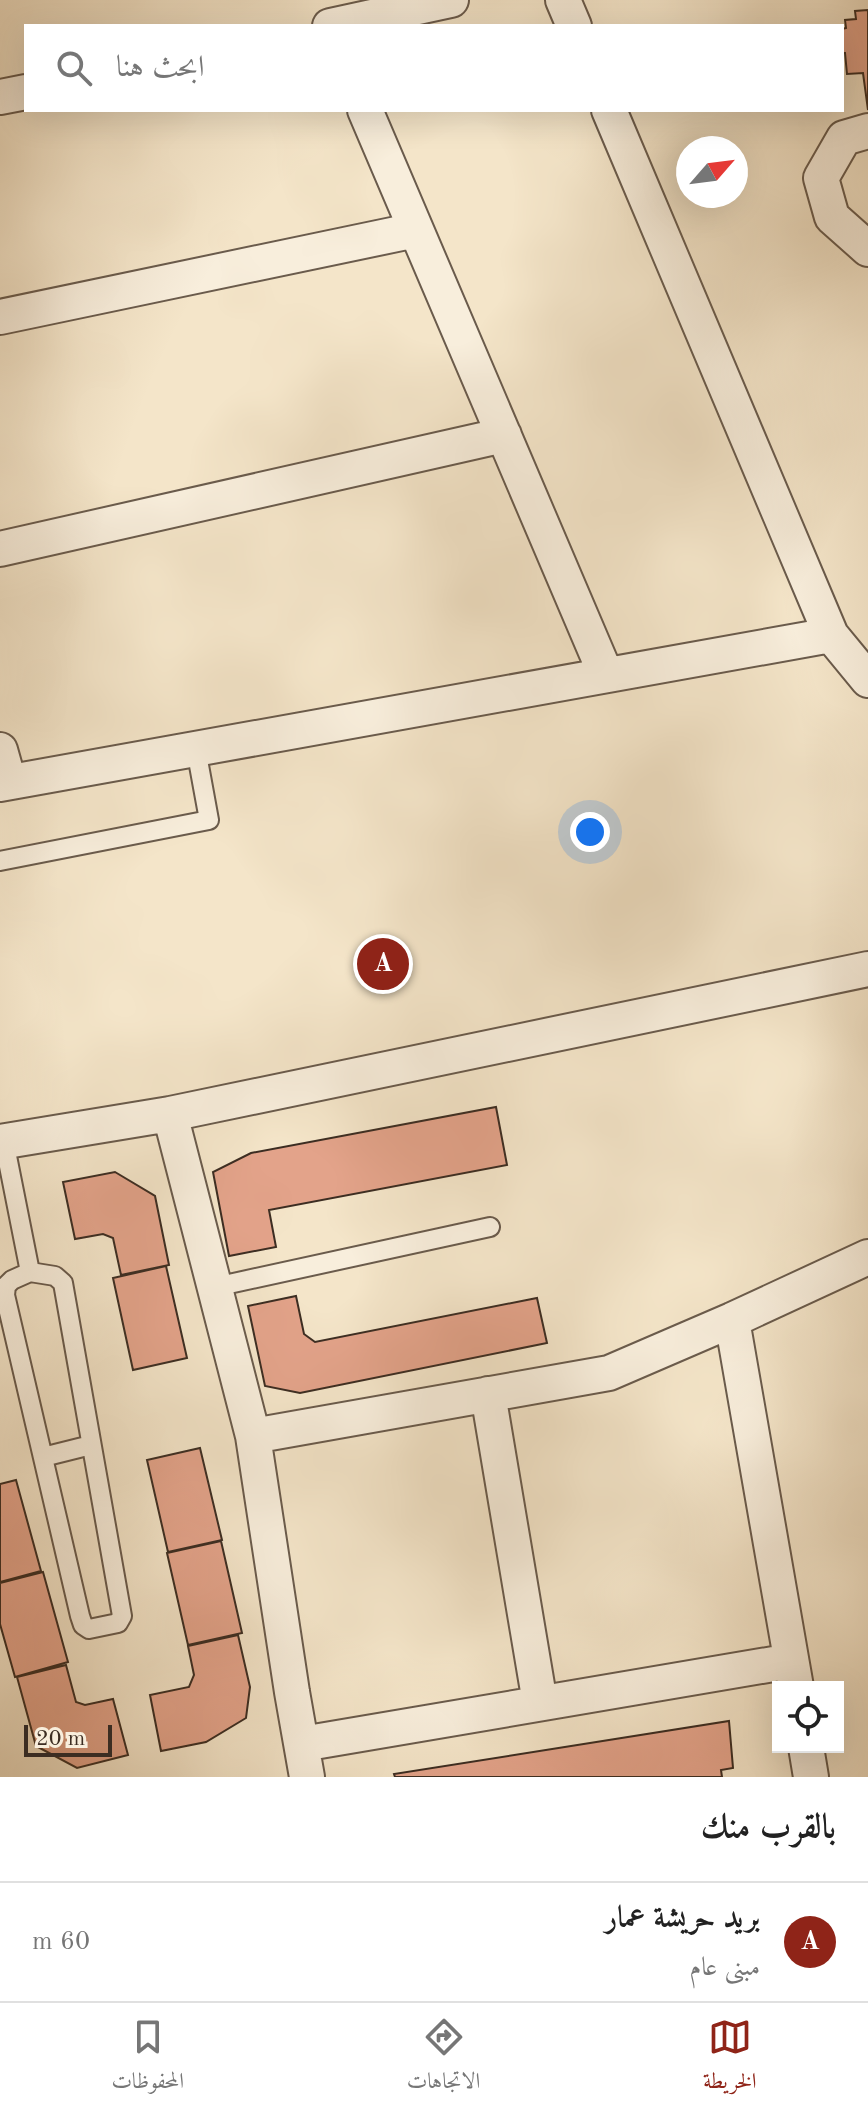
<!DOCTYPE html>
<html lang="ar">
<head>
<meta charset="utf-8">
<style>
	:root { --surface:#fff; --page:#f6f6f6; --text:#222; --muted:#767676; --line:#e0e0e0; --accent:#8f2418 }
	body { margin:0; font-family:"Old Standard TT",Amiri,serif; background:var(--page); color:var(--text); direction:rtl }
	.controls { position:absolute; right:24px; bottom:24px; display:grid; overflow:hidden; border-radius:0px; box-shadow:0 8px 32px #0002 }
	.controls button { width:72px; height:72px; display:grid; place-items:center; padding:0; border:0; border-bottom:2px solid var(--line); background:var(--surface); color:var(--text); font:40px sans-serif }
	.compass { position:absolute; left:676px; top:136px; width:72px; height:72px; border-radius:50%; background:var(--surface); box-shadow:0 8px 32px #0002; rotate:62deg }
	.scale { position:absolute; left:24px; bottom:20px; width:88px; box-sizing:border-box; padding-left:8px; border:4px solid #3c2d22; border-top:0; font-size:22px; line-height:28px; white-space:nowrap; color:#3c2d22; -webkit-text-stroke:6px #f8eedc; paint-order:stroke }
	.you { position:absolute; left:590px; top:832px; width:28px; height:28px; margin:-20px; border:6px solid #fff; border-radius:50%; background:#1a73e8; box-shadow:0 0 0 12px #1a73e833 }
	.badge { display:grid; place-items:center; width:52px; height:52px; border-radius:50%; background:var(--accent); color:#fff; font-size:26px; font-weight:700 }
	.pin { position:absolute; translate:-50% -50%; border:4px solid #fff; box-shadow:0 2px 8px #0006 }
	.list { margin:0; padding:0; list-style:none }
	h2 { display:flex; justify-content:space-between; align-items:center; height:104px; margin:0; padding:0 32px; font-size:34px }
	h2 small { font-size:26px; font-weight:400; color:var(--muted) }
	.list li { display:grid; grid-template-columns:52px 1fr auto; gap:24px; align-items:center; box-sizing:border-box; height:120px; padding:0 32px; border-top:2px solid var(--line) }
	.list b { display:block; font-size:30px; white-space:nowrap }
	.list p { margin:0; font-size:26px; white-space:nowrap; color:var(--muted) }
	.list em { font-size:26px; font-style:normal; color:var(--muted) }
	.icon { flex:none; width:44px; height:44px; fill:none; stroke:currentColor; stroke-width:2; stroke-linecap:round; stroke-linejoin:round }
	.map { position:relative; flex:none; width:868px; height:1777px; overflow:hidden; direction:ltr }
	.search { position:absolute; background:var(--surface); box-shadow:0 8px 32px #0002; left:24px; right:24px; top:24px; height:88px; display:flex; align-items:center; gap:20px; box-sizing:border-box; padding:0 28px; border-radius:0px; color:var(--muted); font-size:30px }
	.sheet { height:224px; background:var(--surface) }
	nav { display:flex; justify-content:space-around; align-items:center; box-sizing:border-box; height:112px; border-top:2px solid var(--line); background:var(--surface); font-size:22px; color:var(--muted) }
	nav a { display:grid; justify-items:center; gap:4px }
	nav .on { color:var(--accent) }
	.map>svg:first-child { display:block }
</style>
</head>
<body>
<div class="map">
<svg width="868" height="1777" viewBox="0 0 868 1777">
	<rect width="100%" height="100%" fill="#f4e5c9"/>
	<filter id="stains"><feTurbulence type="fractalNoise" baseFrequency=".0025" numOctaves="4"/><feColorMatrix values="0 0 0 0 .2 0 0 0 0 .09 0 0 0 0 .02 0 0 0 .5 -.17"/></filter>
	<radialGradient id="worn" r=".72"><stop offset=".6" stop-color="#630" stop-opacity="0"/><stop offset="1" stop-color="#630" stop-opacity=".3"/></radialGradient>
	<!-- building -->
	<path fill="#e3a38a" stroke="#3c2d22" stroke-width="2" d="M868 10V110L863 73 847 74 845 53H842V29L846 28 845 20 856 19 855 11Z
		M496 1107 507 1165 269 1210 276 1247 229 1256 213 1172 251 1153Z
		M115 1172 155 1196 169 1265 121 1275 113 1238 103 1234 75 1239 63 1182Z
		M166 1266 187 1358 133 1370 113 1278Z
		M296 1296 304 1334 315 1342 537 1298 547 1343 300 1393 265 1386 248 1306Z
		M200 1448 222 1540 168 1552 147 1460Z
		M16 1480 41 1571 0 1582V1484Z
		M221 1541 242 1633 188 1645 167 1553Z
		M43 1572 68 1662 15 1677 0 1624V1583Z
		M238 1635 250 1687 246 1718 206 1742 161 1751 150 1695 189 1687 194 1675 188 1646Z
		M66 1665 76 1702 85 1705 113 1699 128 1755 77 1768 36 1746 17 1677Z
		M729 1721 733 1768 721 1770 722 1777H395L394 1774Z"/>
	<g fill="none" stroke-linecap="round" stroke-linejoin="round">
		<!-- lane casing -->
		<g stroke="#6a5b4c" stroke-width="22">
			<path id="lane" d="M0 861 209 820 196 749
				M4 1141 30 1272
				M30 1272 55 1276 63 1283 122 1616 118 1623 89 1629 83 1625 80 1616 5 1295 6 1286 12 1280Z
				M215 1287 490 1227
				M43 1457 91 1445"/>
		</g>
		<!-- street casing -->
		<g stroke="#6a5b4c" stroke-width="38">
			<path id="street" d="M563 0 574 26
				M330 26 451 0
				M0 97 26 92
				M365 110 606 675
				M868 131 844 138 821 178 832 217 868 249
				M0 317 416 230
				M0 549 504 435
				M831 635 868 680
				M0 750 9 782
				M0 784 831 635 609 110
				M170 1114 868 969
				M0 1142 170 1114 253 1436 609 1373 732 1320 868 1257
				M732 1320 796 1687
				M488 1394 540 1703
				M253 1436 292 1692 307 1777
				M302 1744 791 1661
				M806 1747 811 1777"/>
		</g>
		<!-- lane -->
		<use href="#lane" stroke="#f8eedc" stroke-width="18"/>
		<!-- street -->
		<use href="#street" stroke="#f8eedc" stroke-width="34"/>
	</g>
	<rect width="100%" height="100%" filter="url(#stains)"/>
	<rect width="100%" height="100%" fill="url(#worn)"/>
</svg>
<div class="controls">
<button><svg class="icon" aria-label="locate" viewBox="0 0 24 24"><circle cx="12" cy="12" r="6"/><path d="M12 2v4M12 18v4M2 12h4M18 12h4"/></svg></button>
</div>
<svg class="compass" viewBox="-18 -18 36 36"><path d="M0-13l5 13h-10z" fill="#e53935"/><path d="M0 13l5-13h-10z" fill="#767676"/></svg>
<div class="scale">20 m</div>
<div class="you"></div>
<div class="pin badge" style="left:383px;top:964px">A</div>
<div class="search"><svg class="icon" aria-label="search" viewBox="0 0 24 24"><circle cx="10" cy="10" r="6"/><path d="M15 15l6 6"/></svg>ابحث هنا</div>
</div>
<section class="sheet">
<h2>بالقرب منك<small></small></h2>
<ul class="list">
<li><span class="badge">A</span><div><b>بريد حريشة عمار</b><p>مبنى عام</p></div><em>60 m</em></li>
</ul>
</section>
<nav>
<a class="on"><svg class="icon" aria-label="map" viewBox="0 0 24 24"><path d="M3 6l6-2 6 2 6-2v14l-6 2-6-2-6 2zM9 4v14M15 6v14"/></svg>الخريطة</a>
<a><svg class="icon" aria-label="directions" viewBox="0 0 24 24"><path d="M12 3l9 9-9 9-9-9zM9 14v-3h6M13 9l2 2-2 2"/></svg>الاتجاهات</a>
<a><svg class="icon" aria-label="saved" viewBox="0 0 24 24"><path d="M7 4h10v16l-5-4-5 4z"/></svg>المحفوظات</a>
</nav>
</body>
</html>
